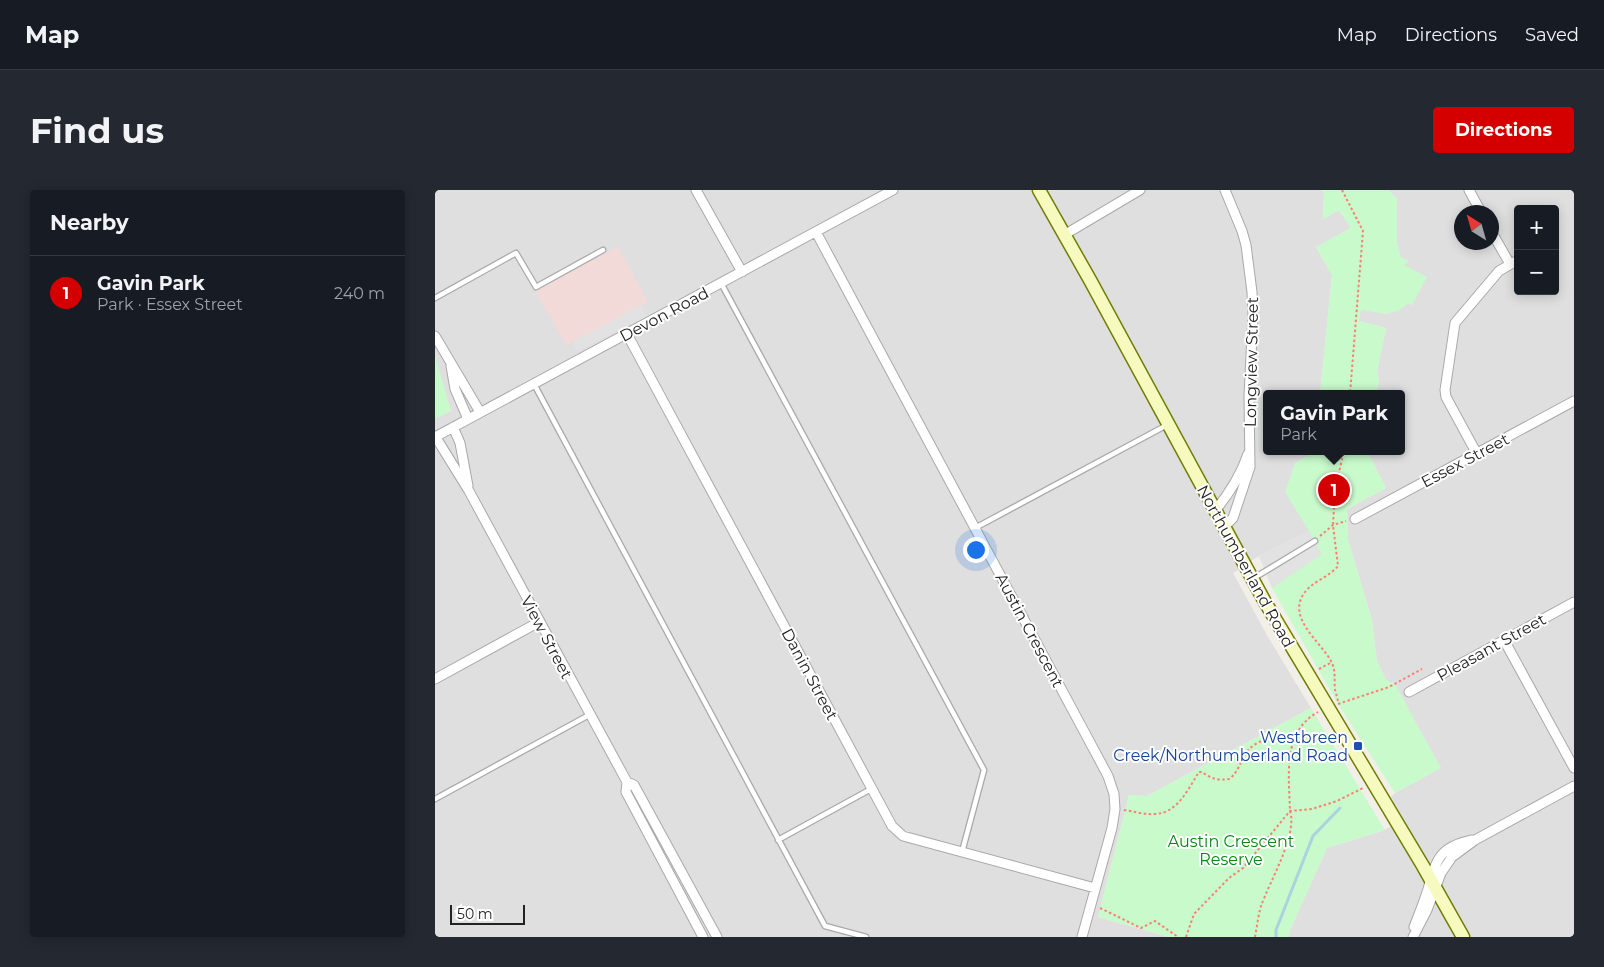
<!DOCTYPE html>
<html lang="en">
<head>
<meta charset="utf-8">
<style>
	:root { --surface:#171b24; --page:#242831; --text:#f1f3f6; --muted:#9ea1a6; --line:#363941; --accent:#d40000 }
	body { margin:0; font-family:Montserrat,sans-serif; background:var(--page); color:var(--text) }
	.controls { position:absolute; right:15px; top:15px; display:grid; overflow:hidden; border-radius:5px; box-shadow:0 2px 12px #0003 }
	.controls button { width:45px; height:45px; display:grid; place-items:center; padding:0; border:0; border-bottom:1px solid var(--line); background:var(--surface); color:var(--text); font:25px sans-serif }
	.compass { position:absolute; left:1019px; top:15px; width:45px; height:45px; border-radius:50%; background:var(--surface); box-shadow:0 2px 12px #0003; rotate:323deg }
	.scale { position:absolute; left:15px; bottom:12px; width:75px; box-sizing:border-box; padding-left:5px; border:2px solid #222; border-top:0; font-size:14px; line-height:18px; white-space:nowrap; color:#222; -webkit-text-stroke:4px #fff; paint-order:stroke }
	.you { position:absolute; left:540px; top:359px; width:18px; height:18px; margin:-12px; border:4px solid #fff; border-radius:50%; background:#1a73e8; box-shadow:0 0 0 8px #1a73e833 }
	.badge { display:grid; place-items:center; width:32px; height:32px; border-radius:50%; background:var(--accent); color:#fff; font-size:16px; font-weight:700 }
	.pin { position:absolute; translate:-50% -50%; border:2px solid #fff; box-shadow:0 1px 5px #0006 }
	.popup { position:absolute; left:828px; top:200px; width:142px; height:65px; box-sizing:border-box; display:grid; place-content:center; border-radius:5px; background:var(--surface); filter:drop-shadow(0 1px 4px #0005); font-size:16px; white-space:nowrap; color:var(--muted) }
	.popup b { font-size:19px; color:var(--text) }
	.popup::after { content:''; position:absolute; left:50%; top:100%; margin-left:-10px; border:10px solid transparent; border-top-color:var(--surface) }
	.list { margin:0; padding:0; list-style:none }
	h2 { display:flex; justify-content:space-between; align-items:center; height:65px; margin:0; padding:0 20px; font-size:21px }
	h2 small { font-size:16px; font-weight:400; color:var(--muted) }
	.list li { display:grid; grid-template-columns:32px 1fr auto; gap:15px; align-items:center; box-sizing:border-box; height:75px; padding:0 20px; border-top:1px solid var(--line) }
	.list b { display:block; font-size:19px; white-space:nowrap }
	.list p { margin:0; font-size:16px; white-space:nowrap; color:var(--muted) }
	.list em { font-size:16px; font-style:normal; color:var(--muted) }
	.map { position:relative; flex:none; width:1139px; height:747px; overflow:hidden; border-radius:5px }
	header { display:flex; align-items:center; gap:30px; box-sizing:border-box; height:70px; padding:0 25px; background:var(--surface); border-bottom:1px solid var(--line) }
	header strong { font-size:24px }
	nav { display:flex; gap:28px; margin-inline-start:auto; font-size:18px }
	.intro { display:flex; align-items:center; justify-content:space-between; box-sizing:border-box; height:120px; padding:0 30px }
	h1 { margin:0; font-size:35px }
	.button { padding:12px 22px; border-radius:5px; background:var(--accent); color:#fff; font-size:18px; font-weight:700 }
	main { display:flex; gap:30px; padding:0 30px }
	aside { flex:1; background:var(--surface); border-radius:5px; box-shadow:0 2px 12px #0003 }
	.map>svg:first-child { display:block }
</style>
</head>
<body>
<header>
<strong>Map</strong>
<nav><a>Map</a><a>Directions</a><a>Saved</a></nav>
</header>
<div class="intro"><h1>Find us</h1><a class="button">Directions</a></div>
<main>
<aside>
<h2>Nearby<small></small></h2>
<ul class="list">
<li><span class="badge">1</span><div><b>Gavin Park</b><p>Park · Essex Street</p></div><em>240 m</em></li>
</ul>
</aside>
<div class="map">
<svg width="1139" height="747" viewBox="0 0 1139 747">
	<rect width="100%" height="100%" fill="#f2efe9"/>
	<!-- residential -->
	<path fill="#e0dfdf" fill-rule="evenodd" d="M0 0H887L889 5 888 29 904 20 916 38 881 57 897 85 885 204H832V261H881L860 273 874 341 824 366 798 383 833 447 876 518 712 606 694 605 663 727 734 747H0Z
		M953 0H1139V747H854V742L892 658 950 640 968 628 956 607 960 603 1006 578 951 490 942 471 937 430 913 350 912 319 951 298 932 261H966V204H940L944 192 942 181 951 138 923 131 926 119 952 124 973 113 977 115 962 54V9ZM1083 19H1120V101H1083ZM1026 22H1056V52H1026Z"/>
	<!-- commercial -->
	<path fill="#f2dad9" d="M183 57 213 112 131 155 100 100Z"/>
	<!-- park -->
	<path fill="#c8facc" d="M887 0H953L962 9V54L966 67 974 71 969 75 992 87 977 115 973 113C957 129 946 122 926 120L924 131 951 138 942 181 944 192 940 204H885L897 85 881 57 916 38 904 20 888 29 889 5Z
		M0 166 16 221 0 229Z
		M881 261H932L951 298 912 319 913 350 937 430 942 471 951 490 960 494 1006 578 960 603 903 514 837 398 824 366 874 341 850 302 860 273Z
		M876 518 950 640 892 658 854 742V747H734L663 727 694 605 712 606Z"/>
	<!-- parking -->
	<path fill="#e2e2e2" d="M206 115 212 126 142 161 138 152Z
		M874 341 887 364 837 398 824 366Z"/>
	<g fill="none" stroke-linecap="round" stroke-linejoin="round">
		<!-- stream -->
		<path stroke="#aad3df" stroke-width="3" d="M841 747V740L878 646 905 618"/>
		<!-- lane casing -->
		<g stroke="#a9a9a9" stroke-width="7">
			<path id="lane" d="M286 93 549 580 527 662
				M0 108 81 63 101 97 168 60
				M99 194 390 736 431 747
				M540 338 732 235
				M819 388 880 351
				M0 609 154 525
				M343 650 436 599"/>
		</g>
		<!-- street casing -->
		<g stroke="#a9a9a9" stroke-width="11">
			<path id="street" d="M261 0 307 82
				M1034 0 1046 22
				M1056 41 1075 74
				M381 42 651 545 673 586 679 604 680 619 677 638 647 747
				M629 45 705 0
				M192 144 457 636 468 646 660 698
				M0 146 45 222
				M16 176 20 199 33 229
				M18 237 25 253 33 296
				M0 246 34 301 192 592 191 602 268 747
				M0 247 458 0
				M1042 264 1011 207 1010 200 1020 133 1064 81 1083 70
				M780 321C793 305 806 285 813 264
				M920 329 1139 211
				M789 337 798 328 815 277 814 206 818 125 817 102 811 55 807 41 790 0
				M1069 450 1139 578
				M0 489 104 432
				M974 502 1139 412
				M192 592 199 595 282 747
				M979 737C984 724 989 712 993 699 1001 670 1004 657 1037 650
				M978 747 992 720 1006 683 1017 667 1040 650 1139 596"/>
		</g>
		<!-- secondary casing -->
		<g stroke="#707d05" stroke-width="15">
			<path id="secondary" d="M604 0 655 90 830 412 988 676 1028 747"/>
		</g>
		<!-- path -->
		<path stroke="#fa8072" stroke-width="2" stroke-dasharray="2.5 2.5" stroke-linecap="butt" d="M907 0 928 41 915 204
			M885 346 898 335 911 331
			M884 479 897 472
			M903 511C902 507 901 503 900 500 899 490 901 482 897 473 887 452 850 428 870 402 877 392 894 387 903 376L898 335 900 299 909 261
			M903 514 954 497 987 479
			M689 620C698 621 710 625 720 624 743 623 753 599 764 582H767C775 588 783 591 794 589 801 585 805 574 809 566 820 547 842 547 862 543
			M665 718 706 738 720 731 743 747
			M751 747 759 724 794 688 808 678 855 621 877 619 902 611 928 598
			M820 747C822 737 823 726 826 716 834 693 863 644 855 621 854 585 847 542 883 522"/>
		<!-- lane -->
		<use href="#lane" stroke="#fff" stroke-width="4.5"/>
		<!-- street -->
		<use href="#street" stroke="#fff" stroke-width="9"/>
		<!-- secondary -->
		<use href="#secondary" stroke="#f7fabf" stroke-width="12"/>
	</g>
	<!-- markers -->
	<rect fill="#1a4fb4" stroke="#fff" stroke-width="2" x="918" y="551" width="10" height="10" rx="2.5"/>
	<g text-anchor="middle" stroke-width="4" stroke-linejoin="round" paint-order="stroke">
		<!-- street labels -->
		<g font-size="16" fill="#222" stroke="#fff">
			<text transform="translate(229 124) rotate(-28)" y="6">Devon Road</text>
			<text transform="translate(816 172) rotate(-89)" y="6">Longview Street</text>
			<text transform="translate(1030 270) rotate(-28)" y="6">Essex Street</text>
			<text transform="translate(811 376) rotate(61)" y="6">Northumberland Road</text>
			<text transform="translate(595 440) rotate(62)" y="6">Austin Crescent</text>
			<text transform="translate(112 447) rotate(62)" y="6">View Street</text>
			<text transform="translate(1056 457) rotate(-29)" y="6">Pleasant Street</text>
			<text transform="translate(375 484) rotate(62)" y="6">Danin Street</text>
		</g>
		<!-- transit labels -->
		<g font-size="16" fill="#164399" stroke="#fff" text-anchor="end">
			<text x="913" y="553">Westbreen<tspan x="913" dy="18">Creek/Northumberland Road</tspan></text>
		</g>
		<!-- park labels -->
		<g font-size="16" fill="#0c8416" stroke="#fff">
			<text x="796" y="657">Austin Crescent<tspan x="796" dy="18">Reserve</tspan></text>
		</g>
	</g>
</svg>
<div class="controls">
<button>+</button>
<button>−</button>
</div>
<svg class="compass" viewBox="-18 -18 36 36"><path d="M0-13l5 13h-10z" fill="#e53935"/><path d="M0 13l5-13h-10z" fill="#9ea1a6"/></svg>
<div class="scale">50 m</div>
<div class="you"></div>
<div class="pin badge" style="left:899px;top:300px">1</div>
<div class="popup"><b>Gavin Park</b>Park</div>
</div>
</main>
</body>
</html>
